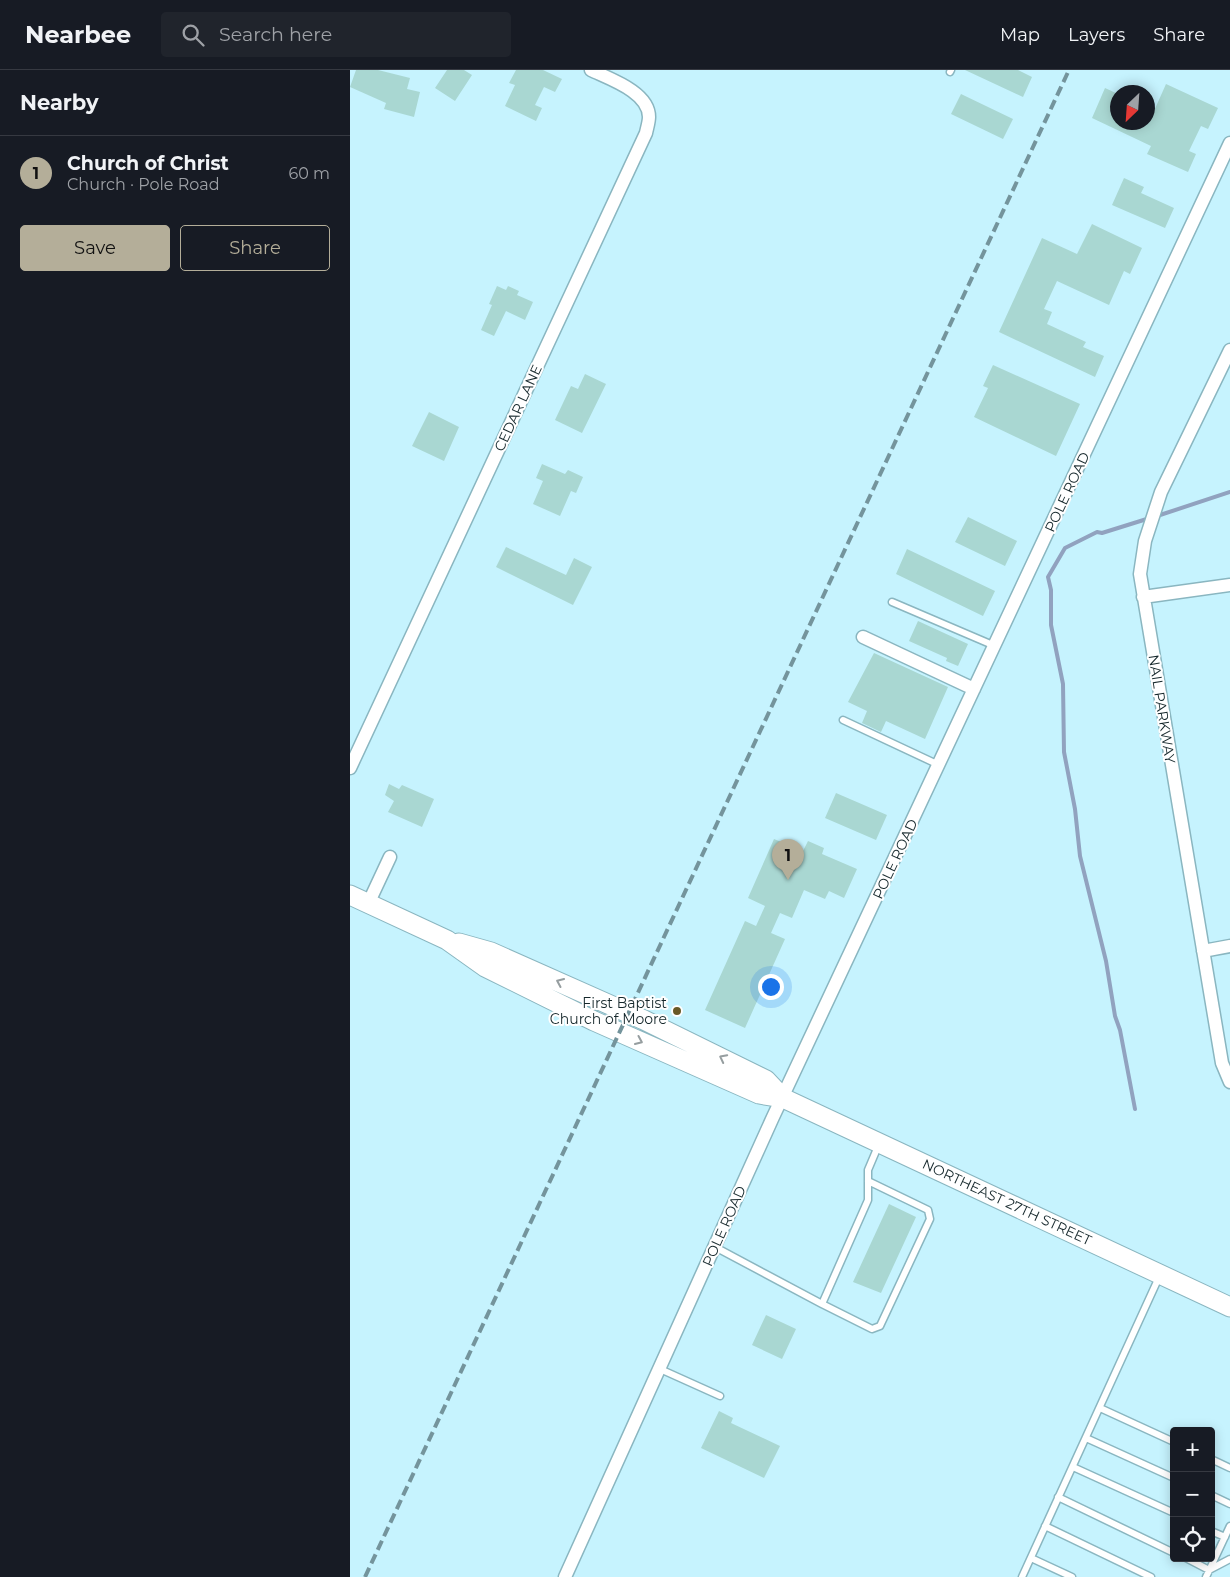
<!DOCTYPE html>
<html lang="en">
<head>
<meta charset="utf-8">
<style>
	:root { --surface:#171b24; --page:#20242c; --text:#f1f3f6; --muted:#9ea1a6; --line:#363941; --accent:#b4ae99 }
	body { margin:0; font-family:Montserrat,sans-serif; background:var(--page); color:var(--text) }
	.controls { position:absolute; right:15px; bottom:15px; display:grid; overflow:hidden; border-radius:5px; box-shadow:0 2px 12px #0003 }
	.controls button { width:45px; height:45px; display:grid; place-items:center; padding:0; border:0; border-bottom:1px solid var(--line); background:var(--surface); color:var(--text); font:25px sans-serif }
	.compass { position:absolute; left:760px; top:15px; width:45px; height:45px; border-radius:50%; background:var(--surface); box-shadow:0 2px 12px #0003; rotate:205deg }
	.you { position:absolute; left:420px; top:916px; width:18px; height:18px; margin:-12px; border:4px solid #fff; border-radius:50%; background:#1a73e8; box-shadow:0 0 0 8px #1a73e833 }
	.badge { display:grid; place-items:center; width:32px; height:32px; border-radius:50%; background:var(--accent); color:#111; font-size:16px; font-weight:700 }
	.pin { position:absolute; translate:-50% -41px; filter:drop-shadow(0 1px 2px #0008) }
	.pin::after { content:''; position:absolute; top:26px; width:18px; height:15px; background:inherit; clip-path:polygon(0 0,100% 0,50% 100%) }
	.list { margin:0; padding:0; list-style:none }
	h2 { display:flex; justify-content:space-between; align-items:center; height:65px; margin:0; padding:0 20px; font-size:21px }
	h2 small { font-size:16px; font-weight:400; color:var(--muted) }
	.list li { display:grid; grid-template-columns:32px 1fr auto; gap:15px; align-items:center; box-sizing:border-box; height:75px; padding:0 20px; border-top:1px solid var(--line) }
	.list b { display:block; font-size:19px; white-space:nowrap }
	.list p { margin:0; font-size:16px; white-space:nowrap; color:var(--muted) }
	.list em { font-size:16px; font-style:normal; color:var(--muted) }
	.actions { display:flex; gap:10px; padding:15px 20px }
	.actions a { flex:1; padding:11px 0; border:1px solid var(--accent); border-radius:5px; text-align:center; font-size:18px; color:var(--accent) }
	.actions .main { background:var(--accent); color:#111 }
	.icon { flex:none; width:28px; height:28px; fill:none; stroke:currentColor; stroke-width:2; stroke-linecap:round; stroke-linejoin:round }
	.map { position:relative; flex:none; width:880px; height:1507px; overflow:hidden }
	header { display:flex; align-items:center; gap:30px; box-sizing:border-box; height:70px; padding:0 25px; background:var(--surface); border-bottom:1px solid var(--line) }
	header strong { font-size:24px }
	nav { display:flex; gap:28px; margin-inline-start:auto; font-size:18px }
	.search { width:350px; height:45px; background:var(--page); display:flex; align-items:center; gap:12px; box-sizing:border-box; padding:0 18px; border-radius:5px; color:var(--muted); font-size:19px }
	main { display:flex }
	aside { flex:1; background:var(--surface) }
	.map>svg:first-child { display:block }
</style>
</head>
<body>
<header>
<strong>Nearbee</strong>
<div class="search"><svg class="icon" aria-label="search" viewBox="0 0 24 24"><circle cx="10" cy="10" r="6"/><path d="M15 15l6 6"/></svg>Search here</div>
<nav><a>Map</a><a>Layers</a><a>Share</a></nav>
</header>
<main>
<aside>
<h2>Nearby<small></small></h2>
<ul class="list">
<li><span class="badge">1</span><div><b>Church of Christ</b><p>Church · Pole Road</p></div><em>60 m</em></li>
</ul>
<div class="actions"><a class="main">Save</a><a>Share</a></div>
</aside>
<div class="map">
<svg width="880" height="1507" viewBox="0 0 880 1507">
	<rect width="100%" height="100%" fill="#c6f3fe"/>
	<g fill="none" stroke-linecap="round" stroke-linejoin="round">
		<!-- stream -->
		<path stroke="#91a2bf" stroke-width="4" d="M807 446 880 422
			M785 1039 770 960 765 946 756 891 730 786 725 739 714 682 713 614 701 555V520L698 507 715 478 747 462 752 463 800 448"/>
	</g>
	<!-- building -->
	<path fill="#a9d7d2" d="M6 0H28L60 8 57 19 70 22 64 47 34 39 36 33 0 17Z
		M97 0H114L122 5 105 31 85 18Z
		M166 0H193L212 9 205 22 194 17 185 35 192 38 186 51 155 36 165 15 159 13Z
		M615 0H668L682 7 673 27Z
		M816 14 868 38 858 59 851 56 839 81 846 84 838 102 797 84 801 76 742 48 755 18 768 24V52H798V38L804 41Z
		M611 24 663 49 653 69 601 44Z
		M774 108 794 117 791 123 824 138 815 158 762 135Z
		M742 154 792 178 780 204 774 201 759 235 707 211 694 239 702 242 697 254 736 272 733 277 754 286 745 307 649 262 692 168 727 184Z
		M147 216 156 220 158 216 169 221 167 225 183 232 175 250 156 241 144 266 131 260 142 235 139 234Z
		M643 295 730 334 706 386 624 347 638 318 633 316Z
		M235 304 256 314 232 363 205 350 221 316 228 319Z
		M79 342 109 357 94 391 62 376Z
		M192 394 215 404 218 400 233 407 226 423 221 421 210 446 183 434 193 411 186 408Z
		M618 447 667 471 655 496 605 472Z
		M156 477 216 505 224 488 242 497 223 535 146 497Z
		M557 479 645 521 633 546 546 504Z
		M568 551 618 574 608 596 596 591 597 588 559 571Z
		M524 583 598 617 575 669 536 651 531 662 512 653 517 641 498 632Z
		M39 714 49 719 52 715 84 729 72 757 38 742 44 731 35 725Z
		M486 723 537 745 526 770 475 748Z
		M424 769 453 781 458 771 474 778 472 784 507 799 494 828 479 821 475 829 454 820 442 848 430 843 421 863 435 869 395 958 355 940 395 851 406 856 415 836 398 828Z
		M539 1134 566 1147 531 1223 503 1212Z
		M416 1245 446 1259 432 1289 402 1275Z
		M369 1341 383 1348 381 1353 430 1376 414 1408 351 1378Z"/>
	<g fill="none" stroke-linecap="round" stroke-linejoin="round">
		<!-- lane casing -->
		<g stroke="#8ab6c0" stroke-width="9">
			<path id="lane" d="M600 2 601 0
				M542 532 645 576
				M493 650 589 695
				M365 1177 472 1234 518 1130V1100L529 1074
				M472 1234 522 1259 530 1256 580 1149 578 1140 518 1111
				M310 1299 370 1326
				M750 1338 824 1372
				M736 1368 824 1408
				M861 1389 880 1398
				M723 1397 824 1443
				M861 1425 880 1434
				M708 1427 824 1483
				M695 1456 801 1507
				M861 1461 875 1467
				M681 1488 722 1507
				M836 1488 859 1500 880 1489
				M672 1507 810 1205
				M856 1507 880 1456"/>
		</g>
		<!-- street casing -->
		<g stroke="#8ab6c0" stroke-width="15">
			<path id="street" d="M880 280 811 422 795 471 790 504 872 993 880 1012
				M793 527 880 515
				M513 567 624 619
				M0 698 296 63C297 58 299 52 299 47 299 22 260 9 241 0
				M18 834 40 787
				M853 881 880 876
				M215 1507 423 1047 880 73"/>
		</g>
		<!-- secondary casing -->
		<g stroke="#8ab6c0" stroke-width="21">
			<path id="secondary" d="M0 825 97 870 135 897 244 951 409 1024 433 1028 880 1237
				M109 873 141 882 294 950 416 1010 433 1028"/>
		</g>
		<!-- lane -->
		<use href="#lane" stroke="#fff" stroke-width="6"/>
		<!-- street -->
		<use href="#street" stroke="#fff" stroke-width="12"/>
		<!-- secondary -->
		<use href="#secondary" stroke="#fff" stroke-width="19"/>
		<!-- rail -->
		<path stroke="#74949c" stroke-width="4" stroke-dasharray="10 5" stroke-linecap="butt" d="M15 1507 719 0"/>
	</g>
	<!-- one-way arrows -->
	<defs><path id="oneway-chevron" d="M-2-3.5L2.5 0L-2 3.5" fill="none" stroke-width="1.6" stroke-linecap="round" stroke-linejoin="round" transform="scale(1.25)"/></defs>
	<g stroke="#969ea0">
		<use href="#oneway-chevron" transform="translate(210 912) rotate(-156)"/>
		<use href="#oneway-chevron" transform="translate(289 971) rotate(24)"/>
		<use href="#oneway-chevron" transform="translate(373 988) rotate(-153)"/>
	</g>
	<!-- markers -->
	<circle fill="#695927" stroke="#fff" stroke-width="2" cx="327" cy="941" r="5"/>
	<g text-anchor="middle" stroke-width="4" stroke-linejoin="round" paint-order="stroke">
		<!-- street labels -->
		<g font-size="14" fill="#16282c" stroke="#fff">
			<text transform="translate(168 338) rotate(-65)" y="5">CEDAR LANE</text>
			<text transform="translate(717 422) rotate(-65)" y="5">POLE ROAD</text>
			<text transform="translate(812 639) rotate(81)" y="5">NAIL PARKWAY</text>
			<text transform="translate(545 789) rotate(-65)" y="5">POLE ROAD</text>
			<text transform="translate(657 1132) rotate(25)" y="5">NORTHEAST 27TH STREET</text>
			<text transform="translate(374 1156) rotate(-66)" y="5">POLE ROAD</text>
		</g>
		<!-- poi labels -->
		<g font-size="14" fill="#16282c" stroke="#fff" text-anchor="end">
			<text x="317" y="938">First Baptist<tspan x="317" dy="16">Church of Moore</tspan></text>
		</g>
	</g>
</svg>
<div class="controls">
<button>+</button>
<button>−</button>
<button><svg class="icon" aria-label="locate" viewBox="0 0 24 24"><circle cx="12" cy="12" r="6"/><path d="M12 2v4M12 18v4M2 12h4M18 12h4"/></svg></button>
</div>
<svg class="compass" viewBox="-18 -18 36 36"><path d="M0-13l5 13h-10z" fill="#e53935"/><path d="M0 13l5-13h-10z" fill="#9ea1a6"/></svg>
<div class="you"></div>
<div class="pin badge" style="left:438px;top:810px">1</div>
</div>
</main>
</body>
</html>
